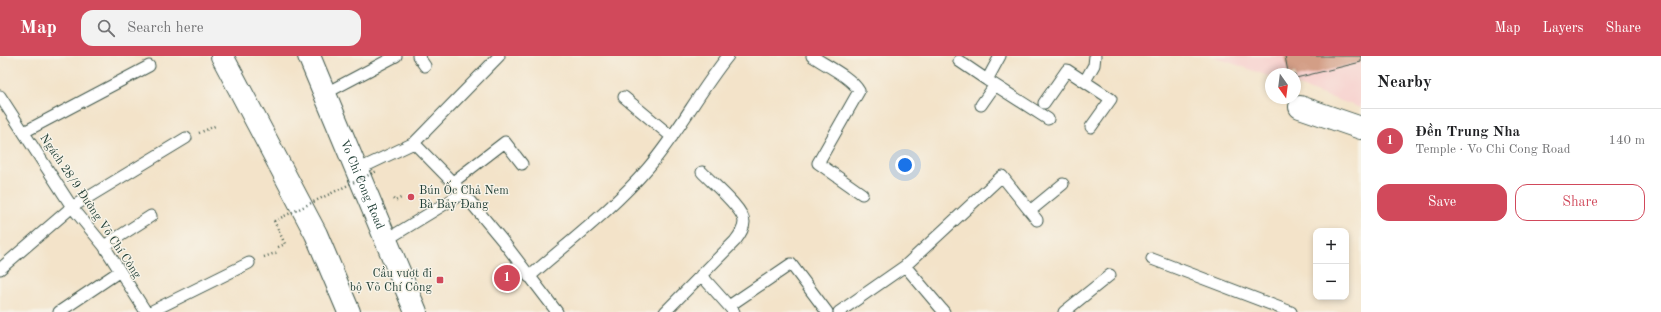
<!DOCTYPE html>
<html lang="en">
<head>
<meta charset="utf-8">
<style>
	:root { --surface:#fff; --page:#f2f2f2; --text:#202124; --muted:#757577; --line:#e0e0e0; --accent:#d1495b }
	body { margin:0; font-family:"Old Standard TT",serif; background:var(--page); color:var(--text) }
	.controls { position:absolute; right:12px; bottom:12px; display:grid; overflow:hidden; border-radius:8px; box-shadow:0 2px 6px #0003 }
	.controls button { width:36px; height:36px; display:grid; place-items:center; padding:0; border:0; border-bottom:1px solid var(--line); background:var(--surface); color:var(--text); font:20px sans-serif }
	.compass { position:absolute; left:1265px; top:12px; width:36px; height:36px; border-radius:50%; background:var(--surface); box-shadow:0 2px 6px #0003; rotate:166deg }
	.you { position:absolute; left:905px; top:109px; width:14px; height:14px; margin:-10px; border:3px solid #fff; border-radius:50%; background:#1a73e8; box-shadow:0 0 0 6px #1a73e833 }
	.badge { display:grid; place-items:center; width:26px; height:26px; border-radius:50%; background:var(--accent); color:#fff; font-size:13px; font-weight:700 }
	.pin { position:absolute; translate:-50% -50%; border:2px solid #fff; box-shadow:0 1px 4px #0006 }
	.list { margin:0; padding:0; list-style:none }
	h2 { display:flex; justify-content:space-between; align-items:center; height:52px; margin:0; padding:0 16px; font-size:17px }
	h2 small { font-size:13px; font-weight:400; color:var(--muted) }
	.list li { display:grid; grid-template-columns:26px 1fr auto; gap:12px; align-items:center; box-sizing:border-box; height:64px; padding:0 16px; border-top:1px solid var(--line) }
	.list b { display:block; font-size:15px; white-space:nowrap }
	.list p { margin:0; font-size:13px; white-space:nowrap; color:var(--muted) }
	.list em { font-size:13px; font-style:normal; color:var(--muted) }
	.actions { display:flex; gap:8px; padding:12px 16px }
	.actions a { flex:1; padding:9px 0; border:1px solid var(--accent); border-radius:12px; text-align:center; font-size:14px; color:var(--accent) }
	.actions .main { background:var(--accent); color:#fff }
	.icon { flex:none; width:22px; height:22px; fill:none; stroke:currentColor; stroke-width:2; stroke-linecap:round; stroke-linejoin:round }
	.map { position:relative; flex:none; width:1361px; height:256px; overflow:hidden }
	header { display:flex; align-items:center; gap:24px; box-sizing:border-box; height:56px; padding:0 20px; background:var(--accent); color:#fff }
	header strong { font-size:19px }
	nav { display:flex; gap:22px; margin-inline-start:auto; font-size:14px }
	.search { width:280px; height:36px; background:var(--page); display:flex; align-items:center; gap:10px; box-sizing:border-box; padding:0 14px; border-radius:12px; color:var(--muted); font-size:15px }
	main { display:flex }
	aside { flex:1; background:var(--surface) }
	.map>svg:first-child { display:block }
</style>
</head>
<body>
<header>
<strong>Map</strong>
<div class="search"><svg class="icon" aria-label="search" viewBox="0 0 24 24"><circle cx="10" cy="10" r="6"/><path d="M15 15l6 6"/></svg>Search here</div>
<nav><a>Map</a><a>Layers</a><a>Share</a></nav>
</header>
<main>
<div class="map">
<svg width="1361" height="256" viewBox="0 0 1361 256">
	<rect width="100%" height="100%" fill="#f7f3e8"/>
	<filter id="ink" filterUnits="userSpaceOnUse"><feTurbulence type="fractalNoise" baseFrequency=".025" numOctaves="2"/><feDisplacementMap in="SourceGraphic" scale="8" xChannelSelector="R" yChannelSelector="G"/><feConvolveMatrix kernelMatrix="1 2 1 2 8 2 1 2 1" color-interpolation-filters="sRGB"/></filter>
	<filter id="wash" filterUnits="userSpaceOnUse"><feTurbulence type="fractalNoise" baseFrequency=".012" numOctaves="4" result="noise"/><feDisplacementMap in="SourceGraphic" scale="16" xChannelSelector="R" yChannelSelector="G"/><feGaussianBlur stdDeviation="0.9" result="paint"/><feColorMatrix in="noise" values="0 0 0 0 0 0 0 0 0 0 0 0 0 0 0 0 0 1.4 0 .05"/><feComposite in="paint" operator="in"/></filter>
	<g filter="url(#wash)">
		<rect width="100%" height="100%" fill="#f3e3c9"/>
		<!-- built -->
		<path fill="#f7d0cd" d="M1216 0H1361V52L1295 29V18H1271V21L1215 1Z"/>
		<g id="blocks">
			<!-- building -->
			<path fill="#d39e86" d="M1285 0H1361V6L1296 22 1295 18H1291L1288 16Z"/>
		</g>
	</g>
	<g filter="url(#ink)">
		<use href="#blocks" fill-opacity="0" stroke="#3f564a" stroke-width="1"/>
		<g fill="none" stroke-linecap="round" stroke-linejoin="round">
			<!-- service casing -->
			<g stroke="#3f564a" stroke-width="13">
				<path id="service" d="M418 0 425 10
					M812 0C825 9 851 21 859 35L818 107 862 138
					M1000 0 987 24 1048 63
					M959 5 987 24
					M1085 25 1094 9 1095 0
					M326 37 396 0
					M0 40 72 151 104 190 146 256
					M624 41 672 81
					M1044 47 1067 14 1111 43 1091 71
					M981 49 995 29
					M24 76 149 10
					M414 87 499 0
					M357 114 414 87 463 137 502 184 557 256
					M453 126 505 86 522 108
					M1030 155 1063 128
					M386 184 463 137
					M104 190 151 160
					M1152 203 1291 256
					M905 210 1002 120 1037 164
					M0 213 72 151 186 82
					M701 219 734 256
					M529 221C569 186 613 153 648 112 678 77 699 36 728 0
					M729 250 791 208 827 256
					M59 256 120 215
					M150 256 249 207
					M665 256 735 185C739 180 744 173 744 166 744 153 711 126 702 116
					M839 256 905 210 944 256
					M1064 256 1110 219"/>
			</g>
			<!-- minor casing -->
			<g stroke="#3f564a" stroke-width="24">
				<path id="minor" d="M1300 51 1361 72"/>
			</g>
			<!-- trunk casing -->
			<g stroke="#3f564a" stroke-width="24">
				<g id="trunk">
					<path d="M222 0 316 178 349 256"/>
					<path id="s1" d="M309 0 416 256"/>
				</g>
			</g>
			<!-- path -->
			<path stroke="#3f564a" stroke-width="2.5" stroke-dasharray="1 3" stroke-linecap="butt" d="M199 77 215 70
				M393 143 395 145 401 142
				M274 165 285 188 276 192
				M264 201 278 196"/>
			<!-- service -->
			<use href="#service" stroke="#fff" stroke-width="11"/>
			<!-- minor -->
			<use href="#minor" stroke="#fff" stroke-width="22"/>
			<!-- trunk -->
			<use href="#trunk" stroke="#fff" stroke-width="22"/>
			<!-- path-bridge -->
			<path stroke="#3f564a" stroke-width="2.5" stroke-dasharray="1 3" stroke-linecap="butt" d="M274 165 377 115"/>
		</g>
	</g>
	<!-- markers -->
	<g fill="#d1495b" stroke="#f7f3e8" stroke-width="1.5">
		<circle cx="411" cy="141" r="4"/>
		<rect x="436" y="220" width="8" height="8" rx="2"/>
	</g>
	<g text-anchor="middle" stroke-width="3" stroke-linejoin="round" paint-order="stroke">
		<!-- street labels -->
		<g font-size="12" fill="#1f3d34" stroke="#f7f3e8">
			<text dy="4" stroke="none"><textPath href="#s1" startOffset="139">Vo Chi Cong Road</textPath></text>
			<text transform="translate(91 150) rotate(56)" y="4">Ngách 28/9 Đường Võ Chí Công</text>
		</g>
		<!-- poi labels -->
		<g font-size="12" fill="#1f3d34" stroke="#f7f3e8" text-anchor="start">
			<text x="419" y="138">Bún Ốc Chả Nem<tspan x="419" dy="14">Bà Bảy Đang</tspan></text>
			<text x="432" y="221" text-anchor="end">Cầu vượt đi<tspan x="432" dy="14">bộ Võ Chí Công</tspan></text>
		</g>
	</g>
</svg>
<div class="controls">
<button>+</button>
<button>−</button>
</div>
<svg class="compass" viewBox="-18 -18 36 36"><path d="M0-13l5 13h-10z" fill="#e53935"/><path d="M0 13l5-13h-10z" fill="#757577"/></svg>
<div class="you"></div>
<div class="pin badge" style="left:507px;top:222px">1</div>
</div>
<aside>
<h2>Nearby<small></small></h2>
<ul class="list">
<li><span class="badge">1</span><div><b>Đền Trung Nha</b><p>Temple · Vo Chi Cong Road</p></div><em>140 m</em></li>
</ul>
<div class="actions"><a class="main">Save</a><a>Share</a></div>
</aside>
</main>
</body>
</html>
